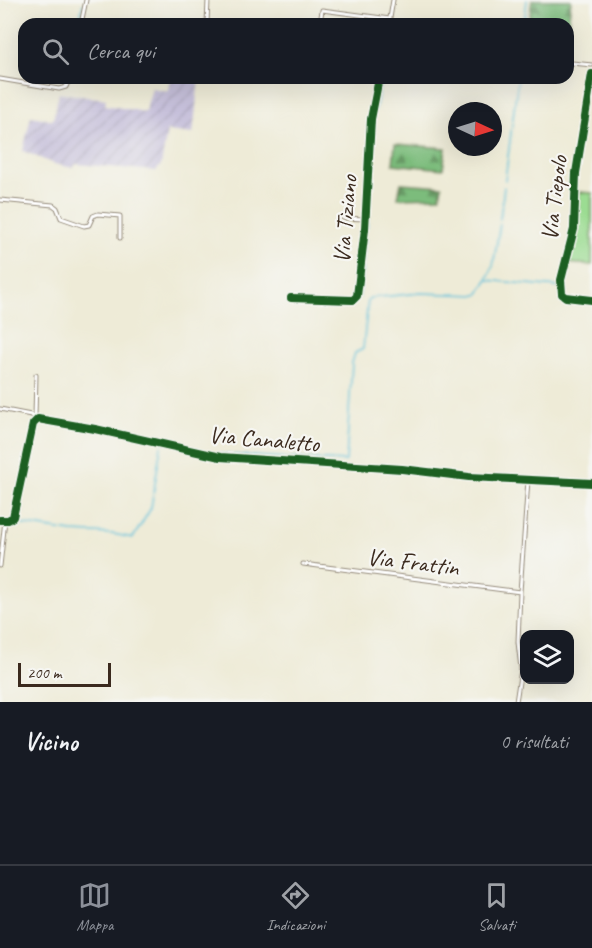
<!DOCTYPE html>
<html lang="it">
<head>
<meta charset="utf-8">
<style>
	:root { --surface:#171b24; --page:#242831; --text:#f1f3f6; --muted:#9ea1a6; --line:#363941; --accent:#8c9099 }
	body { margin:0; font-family:Caveat,sans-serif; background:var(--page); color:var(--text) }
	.controls { position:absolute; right:18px; bottom:18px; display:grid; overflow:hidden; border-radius:12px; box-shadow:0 6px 24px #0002 }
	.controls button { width:54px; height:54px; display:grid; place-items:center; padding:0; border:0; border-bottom:2px solid var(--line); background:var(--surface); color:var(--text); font:30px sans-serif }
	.compass { position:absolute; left:448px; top:102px; width:54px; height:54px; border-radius:50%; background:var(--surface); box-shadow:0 6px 24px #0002; rotate:94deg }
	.scale { position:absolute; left:18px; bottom:15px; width:93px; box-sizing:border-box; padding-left:6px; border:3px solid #3b2a1e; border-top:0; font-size:16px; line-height:21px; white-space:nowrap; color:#3b2a1e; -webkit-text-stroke:4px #f6f6f2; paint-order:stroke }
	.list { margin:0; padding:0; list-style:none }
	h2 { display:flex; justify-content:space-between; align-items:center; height:78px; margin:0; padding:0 24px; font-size:26px }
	h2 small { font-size:20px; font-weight:400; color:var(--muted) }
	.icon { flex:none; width:33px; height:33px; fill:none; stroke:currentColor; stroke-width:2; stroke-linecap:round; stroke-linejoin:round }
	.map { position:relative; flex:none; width:592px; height:702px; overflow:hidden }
	.search { position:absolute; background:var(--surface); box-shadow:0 6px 24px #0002; left:18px; right:18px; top:18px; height:66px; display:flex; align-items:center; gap:15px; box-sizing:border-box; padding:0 21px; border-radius:18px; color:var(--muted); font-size:22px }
	.sheet { height:162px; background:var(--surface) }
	nav { display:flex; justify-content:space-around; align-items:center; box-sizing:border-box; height:84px; border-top:2px solid var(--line); background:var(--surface); font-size:16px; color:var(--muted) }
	nav a { display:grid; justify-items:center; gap:3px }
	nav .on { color:var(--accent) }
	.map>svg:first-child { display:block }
</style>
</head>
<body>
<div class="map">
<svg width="592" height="702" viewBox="0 0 592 702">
	<defs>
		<pattern id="industrial-furrows" width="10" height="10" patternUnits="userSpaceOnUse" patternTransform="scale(1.5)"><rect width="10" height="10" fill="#c6c0da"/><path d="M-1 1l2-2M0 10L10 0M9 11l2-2" fill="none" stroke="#aba5bb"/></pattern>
		<pattern id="forest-firs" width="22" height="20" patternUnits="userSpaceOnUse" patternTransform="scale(1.5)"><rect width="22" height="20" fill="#7cbc7c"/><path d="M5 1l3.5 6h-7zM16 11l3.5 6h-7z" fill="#679965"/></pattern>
	</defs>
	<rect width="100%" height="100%" fill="#f6f6f2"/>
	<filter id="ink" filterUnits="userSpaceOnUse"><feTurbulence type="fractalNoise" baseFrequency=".0167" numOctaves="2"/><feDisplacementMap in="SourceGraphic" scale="12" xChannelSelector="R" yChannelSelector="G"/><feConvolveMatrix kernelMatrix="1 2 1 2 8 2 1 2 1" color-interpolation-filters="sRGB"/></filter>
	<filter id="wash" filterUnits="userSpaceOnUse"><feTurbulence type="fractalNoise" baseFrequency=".008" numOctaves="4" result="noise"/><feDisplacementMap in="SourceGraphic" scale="24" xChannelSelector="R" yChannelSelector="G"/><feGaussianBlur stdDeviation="1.35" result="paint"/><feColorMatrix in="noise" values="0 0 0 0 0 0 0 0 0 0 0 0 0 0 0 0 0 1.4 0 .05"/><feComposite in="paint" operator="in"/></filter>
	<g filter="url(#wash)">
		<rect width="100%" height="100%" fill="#eeebd7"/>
		<!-- industrial -->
		<path fill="url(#industrial-furrows)" d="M170 78H199L193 134 167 131 161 165 156 171 76 164 73 168 54 164 23 151 31 116 53 120 59 93 106 99 105 105 145 112 152 88 168 91Z"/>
		<!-- green -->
		<path fill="#9bdc92" stroke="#6b8358" stroke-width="1.5" d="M579 192 592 193V265L567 263 577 232Z"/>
		<!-- forest -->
		<path fill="url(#forest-firs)" stroke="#5c734d" stroke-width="1.5" d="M532 0H571L568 26V24L529 22Z
			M395 144 446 148 443 169 393 164Z
			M401 183 442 186 440 197 398 198Z"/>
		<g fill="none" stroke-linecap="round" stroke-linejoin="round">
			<!-- stream -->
			<path stroke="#5dc1db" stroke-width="1.5" d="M79 24 83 4
				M524 24 527 0
				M375 110 381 78
				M370 167 371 156
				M505 180 518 78
				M368 210 370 184
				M500 219 504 187
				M367 228 368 214
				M487 280 493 266 500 224
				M359 297 365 239
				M162 442 173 443 215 454 346 461 352 363 355 353 363 349 368 300 370 298 420 293 478 295 487 280 558 287
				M6 522 72 532 113 534 133 538 151 508 161 446"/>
		</g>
	</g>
	<g filter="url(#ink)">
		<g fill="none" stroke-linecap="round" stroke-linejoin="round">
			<!-- street casing -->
			<g stroke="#948a7a" stroke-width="5">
				<path id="street" d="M81 24 86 0
					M207 24 208 0
					M320 24 322 10 390 19
					M389 24 393 0
					M572 63 592 65
					M592 74 576 173 574 229 561 280 562 294 566 297 592 300
					M0 79 59 89 66 87 70 78
					M0 200 53 205 57 208 61 218 84 226 89 225 93 216 98 214 120 216V238
					M343 218 365 219
					M291 298 353 300 357 296 365 229 371 119 379 78
					M0 409 31 415 36 417
					M35 417 36 375
					M0 520H8L13 517 33 424 38 419 95 429 220 457 402 469 469 477 592 483
					M303 564 520 592
					M0 566 5 520
					M516 702 521 669 518 642 520 592 528 480"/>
			</g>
			<!-- street -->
			<use href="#street" stroke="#fff" stroke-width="3"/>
			<!-- cycleway casing -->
			<g stroke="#f6f6f2" stroke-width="11">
				<path id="cycleway" d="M592 74 576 173 574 229 561 280 562 294 566 297 592 300
					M291 298 353 300 357 296 365 229 371 119 379 78
					M0 520H8L13 517 33 424 38 419 95 429 220 457 402 469 469 477 592 483"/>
			</g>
			<!-- cycleway -->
			<use href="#cycleway" stroke="#1b5e20" stroke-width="8"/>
		</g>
	</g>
	<g text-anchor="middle" stroke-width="4.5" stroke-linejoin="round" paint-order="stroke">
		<!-- street labels -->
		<g font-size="24" fill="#3b2a1e" stroke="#f6f6f2">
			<text transform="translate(554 198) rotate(-83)" y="8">Via Tiepolo</text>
			<text transform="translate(345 219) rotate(-85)" y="8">Via Tiziano</text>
			<text transform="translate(264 439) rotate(5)" y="8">Via Canaletto</text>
			<text transform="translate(413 562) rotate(7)" y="8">Via Frattin</text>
		</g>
	</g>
</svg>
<div class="controls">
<button><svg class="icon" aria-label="layers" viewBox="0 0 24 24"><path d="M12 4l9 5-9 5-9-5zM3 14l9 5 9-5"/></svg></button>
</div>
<svg class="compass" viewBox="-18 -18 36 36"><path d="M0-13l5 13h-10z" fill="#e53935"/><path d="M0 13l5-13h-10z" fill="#9ea1a6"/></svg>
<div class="scale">200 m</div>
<div class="search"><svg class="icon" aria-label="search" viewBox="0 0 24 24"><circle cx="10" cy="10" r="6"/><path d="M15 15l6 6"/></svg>Cerca qui</div>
</div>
<section class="sheet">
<h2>Vicino<small>0 risultati</small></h2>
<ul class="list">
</ul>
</section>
<nav>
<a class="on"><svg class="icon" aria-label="map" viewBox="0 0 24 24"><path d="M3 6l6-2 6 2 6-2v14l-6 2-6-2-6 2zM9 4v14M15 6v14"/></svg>Mappa</a>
<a><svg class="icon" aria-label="directions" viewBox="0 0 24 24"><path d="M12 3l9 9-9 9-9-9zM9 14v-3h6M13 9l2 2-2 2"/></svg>Indicazioni</a>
<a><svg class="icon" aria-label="saved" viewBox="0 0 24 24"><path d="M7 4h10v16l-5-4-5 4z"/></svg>Salvati</a>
</nav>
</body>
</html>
